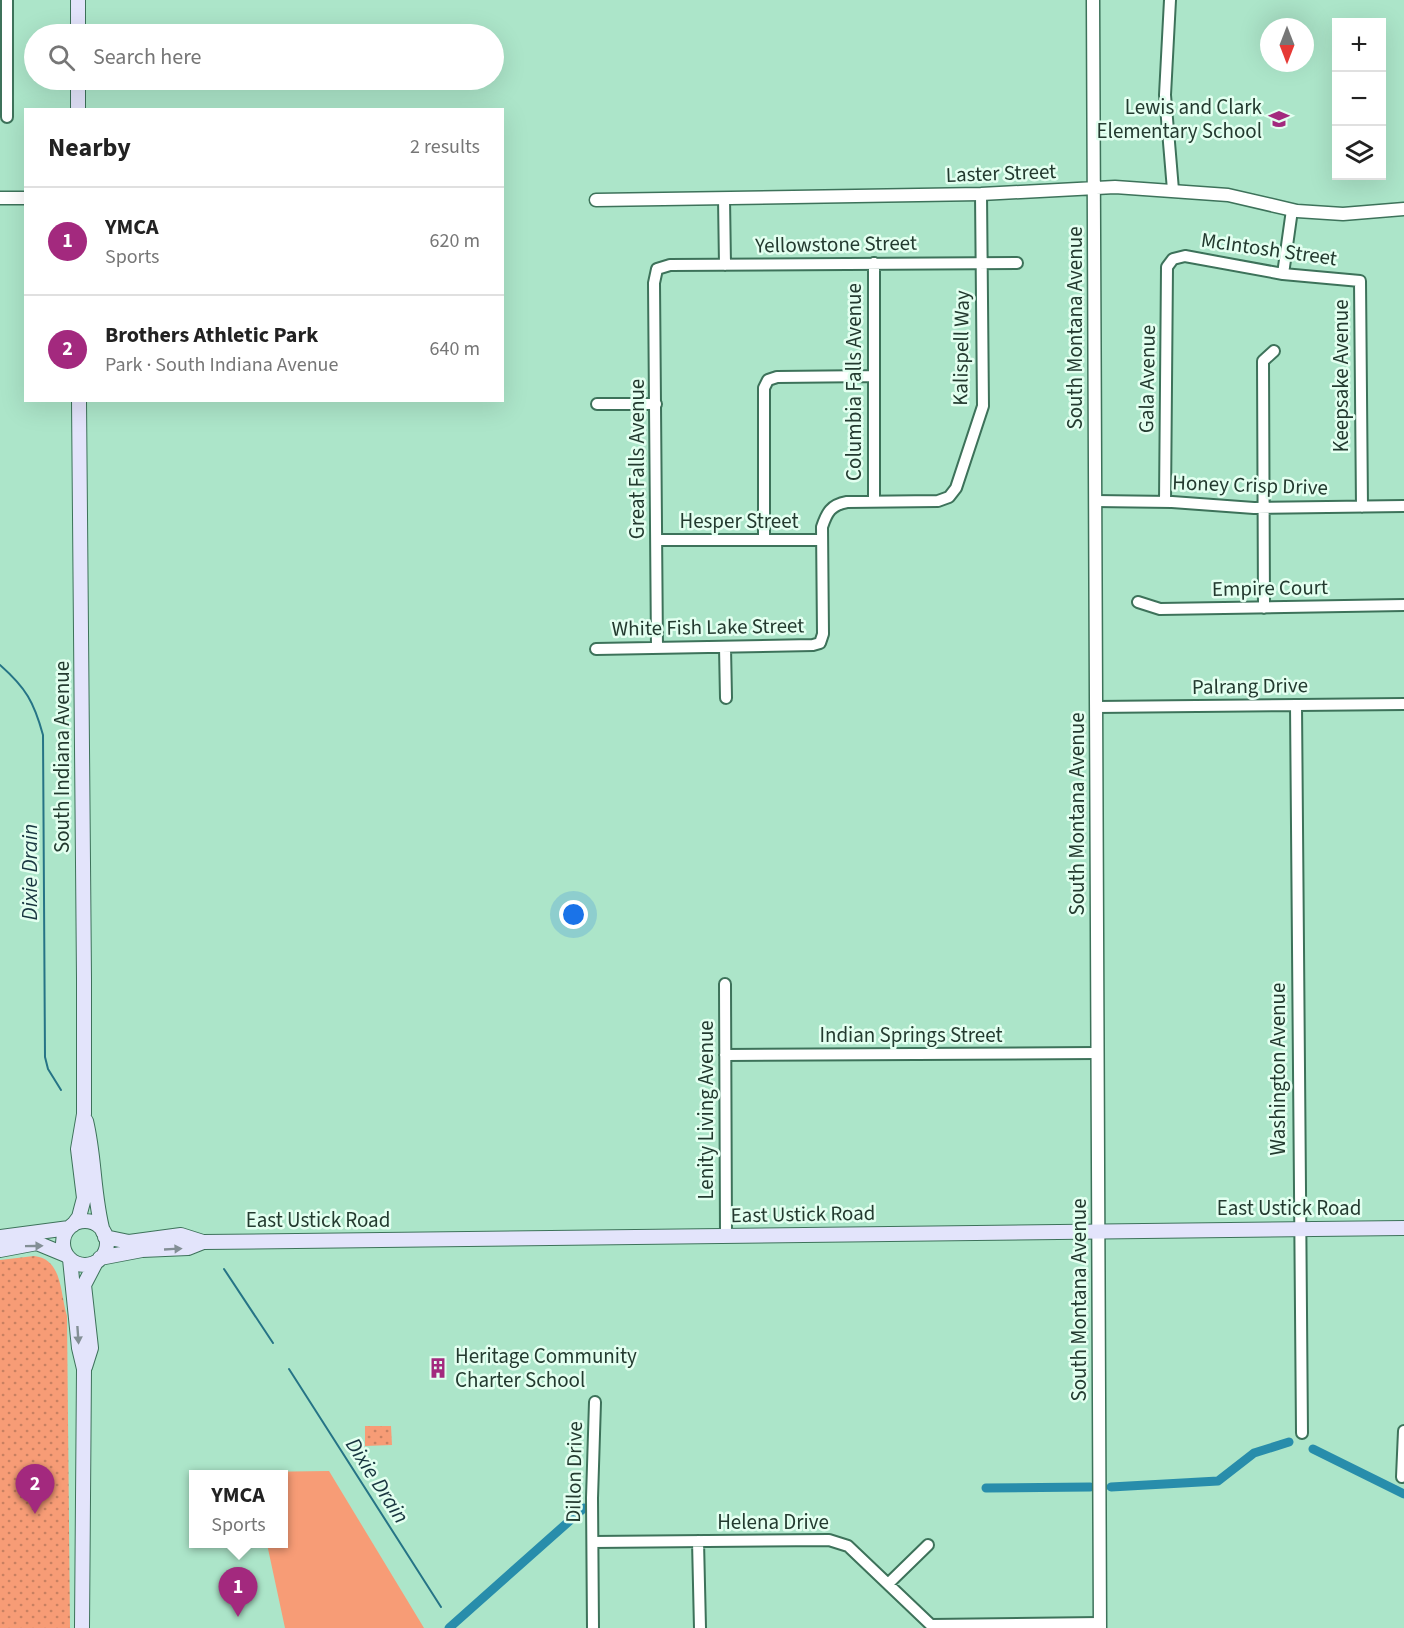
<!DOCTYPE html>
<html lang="en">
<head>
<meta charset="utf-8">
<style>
	:root { --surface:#fff; --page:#f6f6f6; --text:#222; --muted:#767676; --line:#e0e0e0; --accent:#a3297e }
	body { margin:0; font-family:"Source Sans 3",sans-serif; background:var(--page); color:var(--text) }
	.controls { position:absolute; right:18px; top:18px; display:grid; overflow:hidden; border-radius:0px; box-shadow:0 6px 24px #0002 }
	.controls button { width:54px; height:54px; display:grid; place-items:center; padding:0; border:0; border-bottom:2px solid var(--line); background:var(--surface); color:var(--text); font:30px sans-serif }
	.compass { position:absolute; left:1260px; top:18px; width:54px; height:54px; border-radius:50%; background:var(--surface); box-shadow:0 6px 24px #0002; rotate:180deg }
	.you { position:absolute; left:574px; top:915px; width:21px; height:21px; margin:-15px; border:4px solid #fff; border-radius:50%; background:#1a73e8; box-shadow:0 0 0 9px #1a73e833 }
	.badge { display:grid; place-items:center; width:39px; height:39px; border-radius:50%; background:var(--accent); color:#fff; font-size:20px; font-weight:700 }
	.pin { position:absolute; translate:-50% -50px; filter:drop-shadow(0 2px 3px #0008) }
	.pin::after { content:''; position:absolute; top:32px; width:21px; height:18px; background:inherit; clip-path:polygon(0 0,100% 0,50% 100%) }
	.popup { position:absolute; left:189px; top:1470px; width:99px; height:78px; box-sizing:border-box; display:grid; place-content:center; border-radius:0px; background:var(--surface); filter:drop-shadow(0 2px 4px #0005); font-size:20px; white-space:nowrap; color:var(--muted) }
	.popup b { font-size:22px; color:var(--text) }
	.popup::after { content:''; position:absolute; left:50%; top:100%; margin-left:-12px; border:12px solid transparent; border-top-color:var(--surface) }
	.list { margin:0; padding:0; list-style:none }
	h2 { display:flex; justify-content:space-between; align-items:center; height:78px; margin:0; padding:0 24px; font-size:26px }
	h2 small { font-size:20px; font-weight:400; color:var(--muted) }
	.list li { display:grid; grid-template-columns:39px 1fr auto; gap:18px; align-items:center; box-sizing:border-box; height:108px; padding:0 24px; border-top:2px solid var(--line) }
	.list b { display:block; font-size:22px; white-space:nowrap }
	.list p { margin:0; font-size:20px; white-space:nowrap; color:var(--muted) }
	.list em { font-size:20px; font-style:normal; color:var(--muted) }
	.icon { flex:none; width:33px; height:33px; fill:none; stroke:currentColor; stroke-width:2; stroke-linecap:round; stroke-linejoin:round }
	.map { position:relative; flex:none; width:1404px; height:1628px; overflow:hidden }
	.search { position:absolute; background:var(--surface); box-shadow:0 6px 24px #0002; left:24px; top:24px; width:480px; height:66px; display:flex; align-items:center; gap:15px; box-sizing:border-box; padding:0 21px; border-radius:33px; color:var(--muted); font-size:22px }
	.panel { position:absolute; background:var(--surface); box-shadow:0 6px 24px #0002; left:24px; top:108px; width:480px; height:294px; border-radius:0px }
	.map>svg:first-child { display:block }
</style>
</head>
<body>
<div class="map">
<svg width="1404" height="1628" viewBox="0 0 1404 1628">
	<defs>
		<pattern id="park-dots" width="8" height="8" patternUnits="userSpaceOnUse" patternTransform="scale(1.5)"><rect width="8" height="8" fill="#f79c76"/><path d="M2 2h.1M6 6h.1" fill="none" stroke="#c88061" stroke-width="1.8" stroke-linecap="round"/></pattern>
	</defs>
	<rect width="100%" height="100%" fill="#ace5c9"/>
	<!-- grass -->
	<path fill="#f79c76" d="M329 1471 424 1628H285L267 1544H283V1474H253L252 1472Z"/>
	<!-- park -->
	<path fill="url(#park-dots)" d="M34 1256C63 1259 60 1294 67 1316L70 1628H0V1260Z
		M365 1426H391L392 1445 365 1446Z"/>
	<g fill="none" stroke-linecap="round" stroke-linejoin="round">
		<!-- stream -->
		<path stroke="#267486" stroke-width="2" d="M0 665C26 688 34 702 43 735L45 1057 48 1069 61 1090
			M224 1269 273 1343
			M289 1369 441 1607"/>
		<!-- canal -->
		<path stroke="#288dab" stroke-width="9" d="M1313 1449 1404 1494
			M1111 1487 1218 1481 1254 1453 1289 1442
			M986 1488 1090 1487
			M449 1628 584 1508"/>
		<!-- minor casing -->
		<g stroke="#3d725a" stroke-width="14">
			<path id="minor" d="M1170 0 1165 95 1173 190
				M7 117V0
				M724 198 725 265
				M874 263V501
				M1283 274 1292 210
				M597 404H656
				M1095 501 1172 502 1254 508 1404 506
				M1165 502 1167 267 1173 259 1185 256 1283 274 1360 281 1362 507
				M657 540H822
				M764 540V388L768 380 777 377 874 376
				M1138 602 1160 609 1404 605
				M1264 608 1263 361 1274 351
				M725 647 726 698
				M657 648 654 283 657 269 670 265 1017 263
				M596 649 813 645 820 643 823 634 822 527C827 512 831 505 847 502L938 501 949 497 956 488 983 406 981 194
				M1296 705 1302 1433
				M1096 707 1404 704
				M725 984 726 1236
				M725 1055 1097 1053
				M1402 1477 1404 1431
				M698 1541 700 1628
				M593 1542 829 1540 848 1546 931 1625 1100 1623
				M888 1584 928 1545
				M593 1628 592 1498 595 1402"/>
		</g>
		<!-- tertiary casing -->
		<g stroke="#3d725a" stroke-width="15">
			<path id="tertiary" d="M1093 0 1100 1628
				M0 198H26
				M596 200 981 194 1115 187 1228 195 1297 211 1343 214 1404 209"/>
		</g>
		<!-- secondary casing -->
		<g stroke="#3d725a" stroke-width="16">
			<path id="secondary" d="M78 34V0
				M78 110V80
				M86 1121C95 1158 93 1195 103 1232
				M63 1243a22 22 0 1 1 44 0a22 22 0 1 1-44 0Z
				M73 1225 79 1217 84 1198 78 1149 84 1114V979L79 400
				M0 1237 69 1228
				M105 1237 129 1242 181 1235 203 1242 1404 1228
				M0 1250 37 1243 66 1255
				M100 1258 142 1250 188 1248 203 1242
				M70 1259 79 1348 84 1369 82 1628
				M85 1367 91 1348 84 1285 96 1262"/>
		</g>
		<!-- minor -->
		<use href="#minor" stroke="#fff" stroke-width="10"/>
		<!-- tertiary -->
		<use href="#tertiary" stroke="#fff" stroke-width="12"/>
		<!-- secondary -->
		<use href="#secondary" stroke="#e3e4fb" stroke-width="14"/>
	</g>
	<!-- one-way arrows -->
	<defs><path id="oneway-solid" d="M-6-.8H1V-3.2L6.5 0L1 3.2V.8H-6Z" transform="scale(1.5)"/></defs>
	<g fill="#838f95">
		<use href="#oneway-solid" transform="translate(34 1246) rotate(-1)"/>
		<use href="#oneway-solid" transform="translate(173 1249) rotate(-3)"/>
		<use href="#oneway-solid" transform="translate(78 1335) rotate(86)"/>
	</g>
	<!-- icons -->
	<defs>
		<g id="school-bare" transform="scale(1.62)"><path d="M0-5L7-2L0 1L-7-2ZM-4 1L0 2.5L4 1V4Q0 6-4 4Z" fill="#a3297e" stroke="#e3fff0" stroke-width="2.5" paint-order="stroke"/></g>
		<g id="building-bare" transform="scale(1.62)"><path d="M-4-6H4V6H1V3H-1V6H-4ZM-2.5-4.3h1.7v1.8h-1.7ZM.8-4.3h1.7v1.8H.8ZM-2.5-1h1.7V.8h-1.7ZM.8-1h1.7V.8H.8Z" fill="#a3297e" stroke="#e3fff0" stroke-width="2.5" paint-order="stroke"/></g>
	</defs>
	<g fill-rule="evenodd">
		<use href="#school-bare" x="1279" y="119"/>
		<use href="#building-bare" x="438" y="1368"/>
	</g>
	<g text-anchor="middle" stroke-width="5" stroke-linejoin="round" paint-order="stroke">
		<!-- poi labels -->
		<g font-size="21" fill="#233a2f" stroke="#e3fff0" text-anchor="end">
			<text x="1262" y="114">Lewis and Clark<tspan x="1262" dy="24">Elementary School</tspan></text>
			<text x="455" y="1363" text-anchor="start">Heritage Community<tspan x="455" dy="24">Charter School</tspan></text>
		</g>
		<!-- street labels -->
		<g font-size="21" fill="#233a2f" stroke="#e3fff0">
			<text transform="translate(1001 173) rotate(-2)" y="7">Laster Street</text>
			<text transform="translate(836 244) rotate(-1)" y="7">Yellowstone Street</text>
			<text transform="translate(1269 249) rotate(8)" y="7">McIntosh Street</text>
			<text transform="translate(1075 328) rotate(-90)" y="7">South Montana Avenue</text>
			<text transform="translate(961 348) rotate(-89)" y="7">Kalispell Way</text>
			<text transform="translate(1341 376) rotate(-90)" y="7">Keepsake Avenue</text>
			<text transform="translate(1147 379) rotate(-89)" y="7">Gala Avenue</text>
			<text transform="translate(854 382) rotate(-90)" y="7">Columbia Falls Avenue</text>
			<text transform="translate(637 459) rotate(-90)" y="7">Great Falls Avenue</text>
			<text transform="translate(1250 485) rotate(2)" y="7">Honey Crisp Drive</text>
			<text x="739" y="528">Hesper Street</text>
			<text transform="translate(1270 588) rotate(-1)" y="7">Empire Court</text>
			<text transform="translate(708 627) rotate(-1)" y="7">White Fish Lake Street</text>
			<text transform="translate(1250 686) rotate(-1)" y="7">Palrang Drive</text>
			<text transform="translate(62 757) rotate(-90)" y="7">South Indiana Avenue</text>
			<text transform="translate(1077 814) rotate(-90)" y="7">South Montana Avenue</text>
			<text x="911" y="1042">Indian Springs Street</text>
			<text transform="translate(1278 1069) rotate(-90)" y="7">Washington Avenue</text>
			<text transform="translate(706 1110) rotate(-90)" y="7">Lenity Living Avenue</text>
			<text x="1289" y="1215">East Ustick Road</text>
			<text transform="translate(803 1214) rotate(-1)" y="7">East Ustick Road</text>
			<text x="318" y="1227">East Ustick Road</text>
			<text transform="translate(1079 1300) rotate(-90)" y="7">South Montana Avenue</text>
			<text transform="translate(574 1472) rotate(-89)" y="7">Dillon Drive</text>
			<text x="773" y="1529">Helena Drive</text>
		</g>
		<!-- water labels -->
		<g font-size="22" font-style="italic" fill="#193640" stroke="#e3fff0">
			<text transform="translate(29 872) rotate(-90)" y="8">Dixie Drain</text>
			<text transform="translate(378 1480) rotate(57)" y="8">Dixie Drain</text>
		</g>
	</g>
</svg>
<div class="controls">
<button>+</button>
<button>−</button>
<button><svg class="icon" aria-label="layers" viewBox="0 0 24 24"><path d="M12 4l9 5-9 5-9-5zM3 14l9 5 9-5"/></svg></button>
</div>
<svg class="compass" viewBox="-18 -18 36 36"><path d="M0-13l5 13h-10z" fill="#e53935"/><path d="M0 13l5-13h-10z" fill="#767676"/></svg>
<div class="you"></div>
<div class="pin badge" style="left:238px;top:1617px">1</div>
<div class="popup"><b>YMCA</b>Sports</div>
<div class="pin badge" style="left:35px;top:1514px">2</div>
<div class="search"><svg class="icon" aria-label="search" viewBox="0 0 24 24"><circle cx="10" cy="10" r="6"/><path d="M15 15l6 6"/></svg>Search here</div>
<section class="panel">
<h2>Nearby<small>2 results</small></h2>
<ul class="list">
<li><span class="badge">1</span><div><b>YMCA</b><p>Sports</p></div><em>620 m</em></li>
<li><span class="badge">2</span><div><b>Brothers Athletic Park</b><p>Park · South Indiana Avenue</p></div><em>640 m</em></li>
</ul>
</section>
</div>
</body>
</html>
